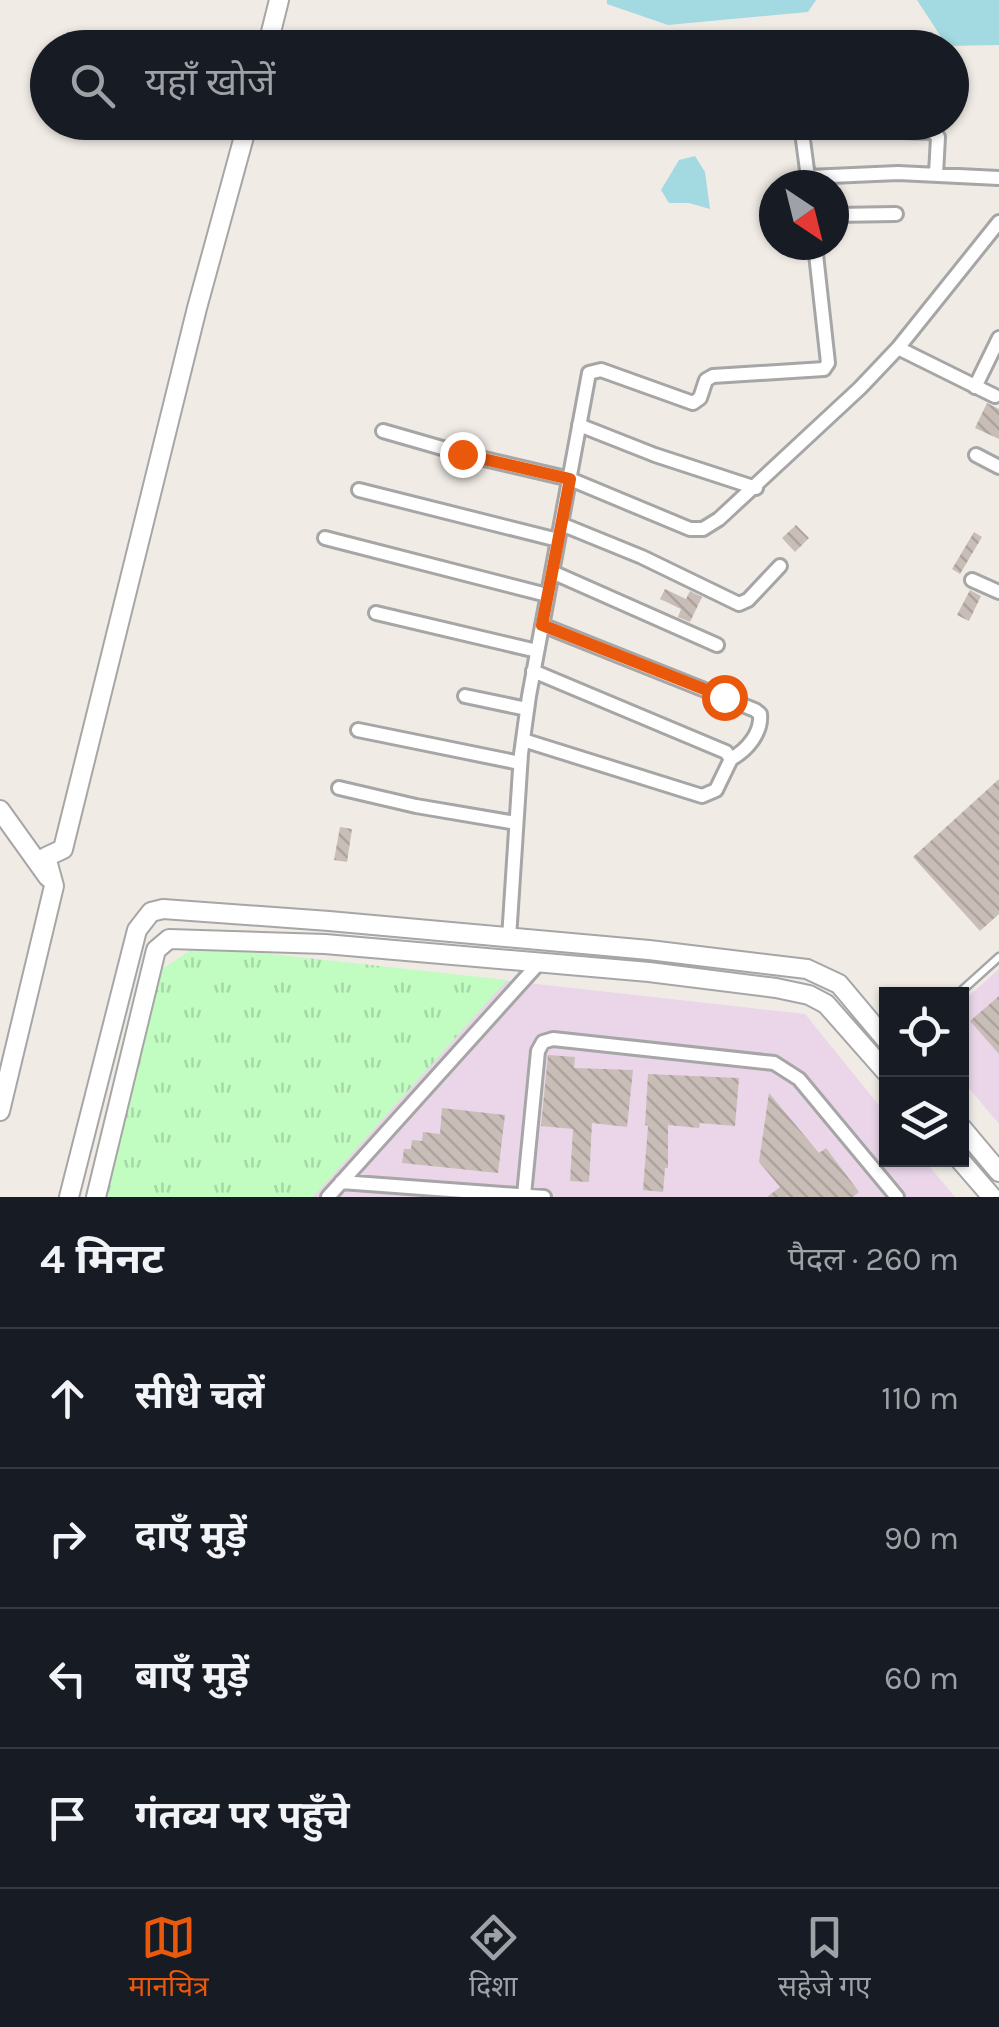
<!DOCTYPE html>
<html lang="hi">
<head>
<meta charset="utf-8">
<style>
	:root { --surface:#171b24; --page:#20242c; --text:#f1f3f6; --muted:#9ea1a6; --line:#363941; --accent:#ea580c }
	body { margin:0; font-family:Karla,"Noto Sans Devanagari",sans-serif; background:var(--page); color:var(--text) }
	.controls { position:absolute; right:30px; bottom:30px; display:grid; overflow:hidden; border-radius:0px; box-shadow:0 2px 8px #0004 }
	.controls button { width:90px; height:90px; display:grid; place-items:center; padding:0; border:0; border-bottom:2px solid var(--line); background:var(--surface); color:var(--text); font:50px sans-serif }
	.compass { position:absolute; left:759px; top:170px; width:90px; height:90px; border-radius:50%; background:var(--surface); box-shadow:0 2px 8px #0004; rotate:145deg }
	.stop { position:absolute; width:30px; height:30px; margin:-22px; border:8px solid #ea580c; border-radius:50%; background:#fff }
	.stop.end { background:#ea580c; border-color:#fff; box-shadow:0 2px 10px #0008 }
	.list { margin:0; padding:0; list-style:none }
	h2 { display:flex; justify-content:space-between; align-items:center; height:130px; margin:0; padding:0 40px; font-size:42px }
	h2 small { font-size:32px; font-weight:400; color:var(--muted) }
	.list li { display:grid; grid-template-columns:65px 1fr auto; gap:30px; align-items:center; box-sizing:border-box; height:140px; padding:0 40px; border-top:2px solid var(--line) }
	.list b { display:block; font-size:38px; white-space:nowrap }
	.list em { font-size:32px; font-style:normal; color:var(--muted) }
	.icon { flex:none; width:55px; height:55px; fill:none; stroke:currentColor; stroke-width:2; stroke-linecap:round; stroke-linejoin:round }
	.map { position:relative; flex:none; width:999px; height:1197px; overflow:hidden }
	.search { position:absolute; background:var(--surface); box-shadow:0 2px 8px #0004; left:30px; right:30px; top:30px; height:110px; display:flex; align-items:center; gap:25px; box-sizing:border-box; padding:0 35px; border-radius:55px; color:var(--muted); font-size:38px }
	.sheet { height:690px; background:var(--surface) }
	nav { display:flex; justify-content:space-around; align-items:center; box-sizing:border-box; height:140px; border-top:2px solid var(--line); background:var(--surface); font-size:28px; color:var(--muted) }
	nav a { display:grid; justify-items:center; gap:5px }
	nav .on { color:var(--accent) }
	.map>svg:first-child { display:block }
</style>
</head>
<body>
<div class="map">
<svg width="999" height="1197" viewBox="0 0 999 1197">
	<defs>
		<pattern id="park-tufts" width="24" height="20" patternUnits="userSpaceOnUse" patternTransform="scale(2.5)"><rect width="24" height="20" fill="#c1fcc0"/><path d="M3 7l-1-3M5 7V3M7 7l1-3M15 17l-1-3M17 17v-4M19 17l1-3" fill="none" stroke="#a5d8a5"/></pattern>
		<pattern id="building-back-hatch" width="6" height="6" patternUnits="userSpaceOnUse" patternTransform="scale(2.5)"><rect width="6" height="6" fill="#c9bdb8"/><path d="M-1 5l2 2M0 0l6 6M5-1l2 2" fill="none" stroke="#aca29e"/></pattern>
	</defs>
	<rect width="100%" height="100%" fill="#f0ebe5"/>
	<!-- industrial -->
	<path fill="#ead6e8" d="M197 946 805 1014 886 1114V1160H924L955 1197H104Z
		M999 969V1124L962 1080V1002Z"/>
	<!-- park -->
	<path fill="url(#park-tufts)" d="M197 946 507 980 313 1197H104L159 971Z"/>
	<!-- water -->
	<path fill="#a3d9e0" d="M607 0H816L808 12 668 25 607 4Z
		M917 0H999V45L947 46Z
		M695 156 705 172 710 209 689 203H669L661 190 679 160Z"/>
	<!-- building -->
	<path fill="url(#building-back-hatch)" d="M987 403 999 409V439L975 428Z
		M796 525 809 538 795 552 782 538Z
		M974 532 982 537 960 574 952 569Z
		M665 589 686 599 690 591 702 597 690 622 678 617 681 609 660 599Z
		M970 590 981 596 969 621 957 615Z
		M999 779V914L980 931 913 857Z
		M340 827 352 829 347 862 334 860Z
		M999 996V1054L970 1021Z
		M548 1055 575 1057 574 1068 633 1070 627 1127 592 1123 589 1182 570 1181 573 1129 541 1126Z
		M648 1074 739 1078 735 1126 700 1123 699 1128 668 1125V1168H665L663 1192 643 1190 648 1126 645 1125Z
		M769 1093 819 1153 826 1148 859 1192 853 1197H767L780 1187 759 1162Z
		M442 1108 505 1115 498 1173 402 1163 404 1149H411L412 1140 422 1141 423 1132 440 1134Z"/>
	<g fill="none" stroke-linecap="round" stroke-linejoin="round">
		<!-- service casing -->
		<g stroke="#a6a6a6" stroke-width="11">
			<path id="service" d="M958 994 999 957"/>
		</g>
		<!-- minor casing -->
		<g stroke="#a6a6a6" stroke-width="18">
			<path id="minor" d="M808 177 898 173 999 178
				M809 185 803 140 804 134 812 128 933 132 938 137 936 174
				M834 215 896 214
				M898 348 995 396
				M975 387 999 338
				M579 425 655 455 756 488
				M383 431 463 454 570 479 690 529H703L719 519 860 388 898 348 999 222
				M976 455 999 467
				M359 490 558 540
				M561 524 642 557 739 604 748 600 780 566
				M325 538 547 595
				M552 572 717 645
				M972 580 999 592
				M376 613 537 651
				M542 625 755 710 760 714C762 733 747 750 731 759
				M465 696 527 709
				M358 730 520 763
				M523 740 702 796 716 790 731 759 726 752 533 671
				M339 788 416 806 516 823
				M509 938 521 754 529 696 589 373 601 370 693 403 700 398 706 380 713 376 824 369 828 363 815 245
				M341 1182 544 1197
				M524 1195 538 1051 543 1042 553 1039 774 1063 799 1079 897 1197
				M328 1197 539 963"/>
		</g>
		<!-- tertiary casing -->
		<g stroke="#a6a6a6" stroke-width="22">
			<path id="tertiary" d="M267 48 279 0
				M0 810 48 877
				M0 1111 54 886 46 857 63 849 197 308 248 122
				M962 1128 999 1172
				M960 1160 992 1197
				M69 1197 137 930 151 912 163 909 329 921 649 950 807 969 839 984 886 1040
				M96 1197 156 950 169 939 325 944 649 972 776 988 809 995 826 1004 886 1072"/>
		</g>
		<!-- service -->
		<use href="#service" stroke="#fff" stroke-width="6"/>
		<!-- minor -->
		<use href="#minor" stroke="#fff" stroke-width="12"/>
		<!-- tertiary -->
		<use href="#tertiary" stroke="#fff" stroke-width="18"/>
	</g>
	<g fill="none" stroke-linecap="round" stroke-linejoin="round">
		<!-- route -->
		<path stroke="#ea580c" stroke-width="12" d="M462 454 570 479 542 625 724 697"/>
	</g>
</svg>
<div class="controls">
<button><svg class="icon" aria-label="locate" viewBox="0 0 24 24"><circle cx="12" cy="12" r="6"/><path d="M12 2v4M12 18v4M2 12h4M18 12h4"/></svg></button>
<button><svg class="icon" aria-label="layers" viewBox="0 0 24 24"><path d="M12 4l9 5-9 5-9-5zM3 14l9 5 9-5"/></svg></button>
</div>
<svg class="compass" viewBox="-18 -18 36 36"><path d="M0-13l5 13h-10z" fill="#e53935"/><path d="M0 13l5-13h-10z" fill="#9ea1a6"/></svg>
<div class="stop" style="left:724px;top:697px"></div>
<div class="stop end" style="left:462px;top:454px"></div>
<div class="search"><svg class="icon" aria-label="search" viewBox="0 0 24 24"><circle cx="10" cy="10" r="6"/><path d="M15 15l6 6"/></svg>यहाँ खोजें</div>
</div>
<section class="sheet">
<h2>4 मिनट<small>पैदल · 260 m</small></h2>
<ul class="list">
<li><svg class="icon" aria-label="ahead" viewBox="0 0 24 24"><path d="M12 20V5M6 11l6-6 6 6"/></svg><div><b>सीधे चलें</b></div><em>110 m</em></li>
<li><svg class="icon" aria-label="right" viewBox="0 0 24 24"><path d="M7 20v-9h11M14 6l5 5-5 5"/></svg><div><b>दाएँ मुड़ें</b></div><em>90 m</em></li>
<li><svg class="icon" aria-label="left" viewBox="0 0 24 24"><path d="M17 20v-9H6M10 6l-5 5 5 5"/></svg><div><b>बाएँ मुड़ें</b></div><em>60 m</em></li>
<li><svg class="icon" aria-label="arrive" viewBox="0 0 24 24"><path d="M6 21V4h12l-3 4 3 4H6"/></svg><div><b>गंतव्य पर पहुँचे</b></div></li>
</ul>
</section>
<nav>
<a class="on"><svg class="icon" aria-label="map" viewBox="0 0 24 24"><path d="M3 6l6-2 6 2 6-2v14l-6 2-6-2-6 2zM9 4v14M15 6v14"/></svg>मानचित्र</a>
<a><svg class="icon" aria-label="directions" viewBox="0 0 24 24"><path d="M12 3l9 9-9 9-9-9zM9 14v-3h6M13 9l2 2-2 2"/></svg>दिशा</a>
<a><svg class="icon" aria-label="saved" viewBox="0 0 24 24"><path d="M7 4h10v16l-5-4-5 4z"/></svg>सहेजे गए</a>
</nav>
</body>
</html>
